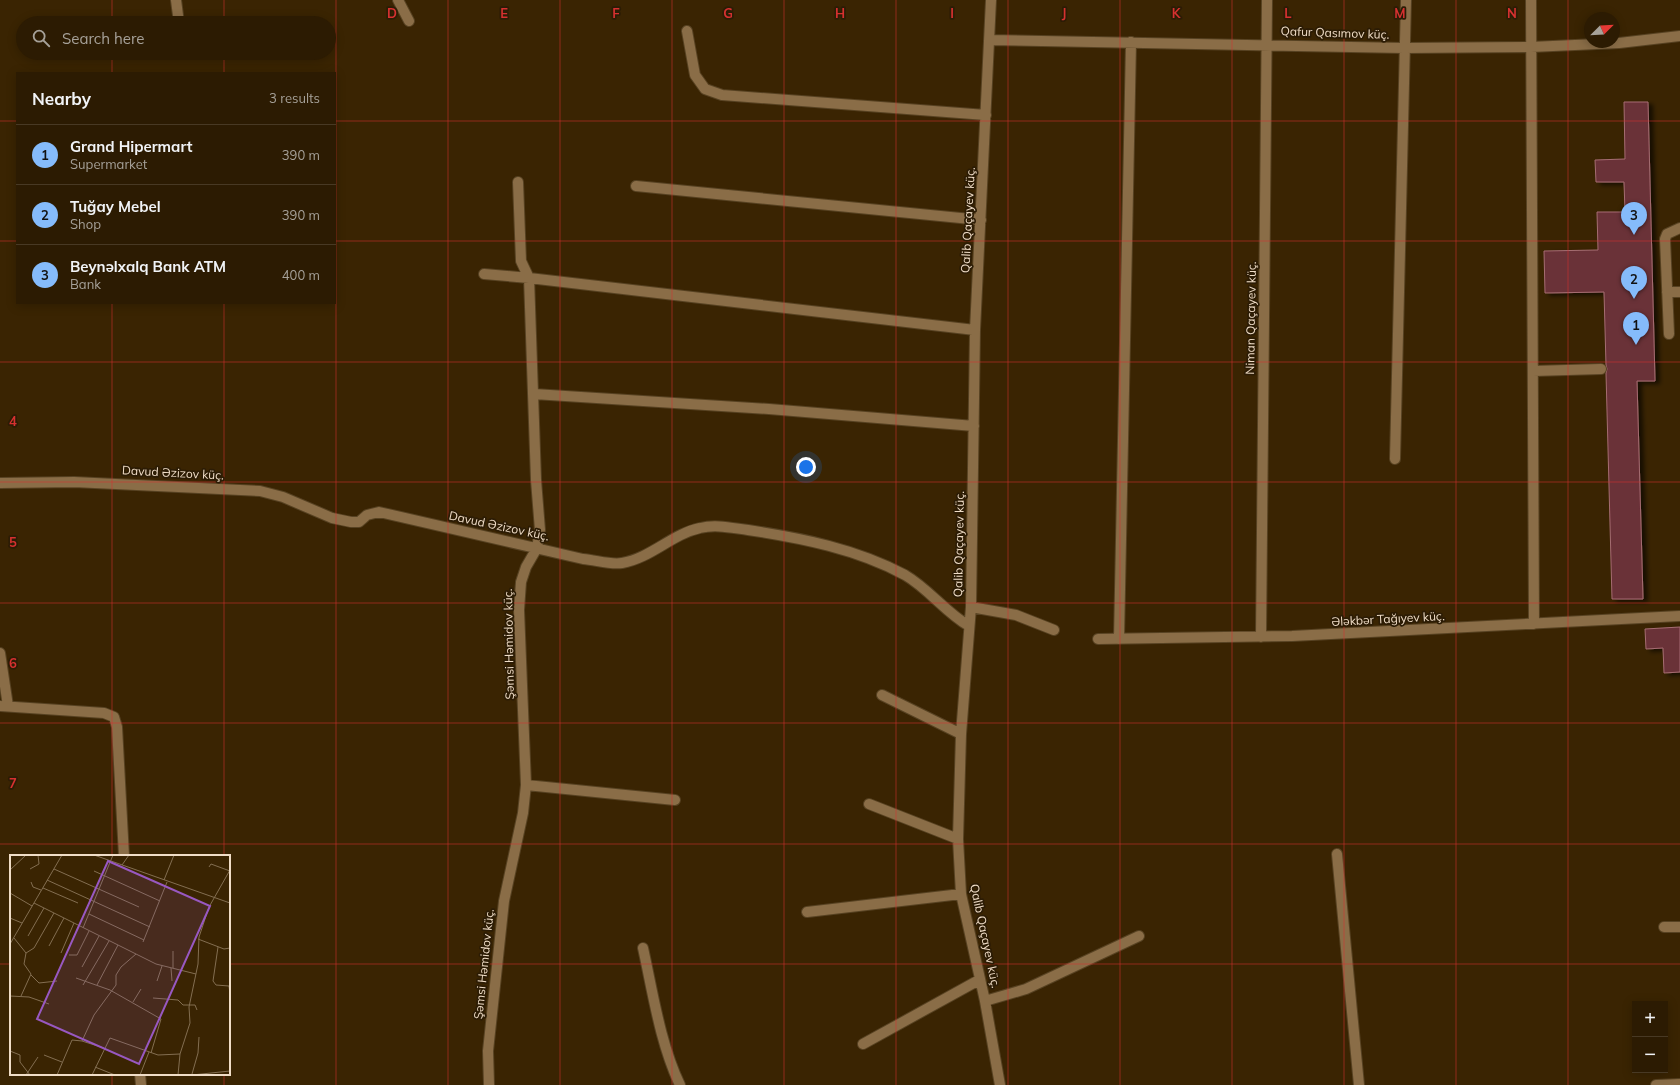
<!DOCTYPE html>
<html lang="en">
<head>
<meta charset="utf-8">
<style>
	:root { --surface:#2c1b02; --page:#382811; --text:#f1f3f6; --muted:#a6a199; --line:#483924; --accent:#85bbfb }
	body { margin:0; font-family:Mulish,sans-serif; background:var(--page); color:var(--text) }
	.controls { position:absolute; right:12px; bottom:12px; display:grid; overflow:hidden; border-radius:0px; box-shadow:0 2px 10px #0003 }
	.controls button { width:36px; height:36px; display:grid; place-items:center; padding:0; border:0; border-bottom:1px solid var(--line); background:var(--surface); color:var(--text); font:20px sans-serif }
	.compass { position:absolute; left:1584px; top:12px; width:36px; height:36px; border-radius:50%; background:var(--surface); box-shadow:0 2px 10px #0003; rotate:66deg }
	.you { position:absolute; left:806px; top:467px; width:14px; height:14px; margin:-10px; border:3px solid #fff; border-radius:50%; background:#1a73e8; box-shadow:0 0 0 6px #1a73e833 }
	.badge { display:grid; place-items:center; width:26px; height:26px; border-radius:50%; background:var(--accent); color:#111; font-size:13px; font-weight:700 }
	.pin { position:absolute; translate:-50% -33px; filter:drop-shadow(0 1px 2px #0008) }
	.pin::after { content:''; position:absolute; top:21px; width:14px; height:12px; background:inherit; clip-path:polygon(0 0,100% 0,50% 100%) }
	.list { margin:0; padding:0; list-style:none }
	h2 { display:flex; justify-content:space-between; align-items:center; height:52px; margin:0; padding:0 16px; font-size:17px }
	h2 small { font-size:13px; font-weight:400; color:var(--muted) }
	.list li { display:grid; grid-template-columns:26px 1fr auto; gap:12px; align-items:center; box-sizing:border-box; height:60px; padding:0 16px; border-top:1px solid var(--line) }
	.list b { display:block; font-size:15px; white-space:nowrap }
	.list p { margin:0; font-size:13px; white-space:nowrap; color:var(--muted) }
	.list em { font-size:13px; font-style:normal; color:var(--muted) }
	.icon { flex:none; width:22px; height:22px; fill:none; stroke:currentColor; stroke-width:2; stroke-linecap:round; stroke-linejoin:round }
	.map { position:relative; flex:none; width:1680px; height:1085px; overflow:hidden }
	.search { position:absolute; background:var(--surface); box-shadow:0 2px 10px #0003; left:16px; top:16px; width:320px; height:44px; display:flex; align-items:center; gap:10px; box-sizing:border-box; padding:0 14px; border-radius:22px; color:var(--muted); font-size:15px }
	.panel { position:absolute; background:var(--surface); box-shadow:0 2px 10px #0003; left:16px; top:72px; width:320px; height:232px; border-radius:0px }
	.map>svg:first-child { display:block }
</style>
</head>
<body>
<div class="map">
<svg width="1680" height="1085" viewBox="0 0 1680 1085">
	<defs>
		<filter id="shadow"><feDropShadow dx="4.5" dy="2.5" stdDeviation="2" flood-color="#0009"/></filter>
	</defs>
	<rect width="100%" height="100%" fill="#3a2402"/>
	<!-- building -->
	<path fill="#6b3038" stroke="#a56d72" filter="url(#shadow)" d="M1624 102H1648L1655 381H1637L1643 599H1612L1606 373 1607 369 1606 365 1604 292 1545 293 1544 251 1598 250 1597 212H1625L1624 182H1596L1595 160 1625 159Z
		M1680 627V672L1664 673 1663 648 1646 649 1645 629Z"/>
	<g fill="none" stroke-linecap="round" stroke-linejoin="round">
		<!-- minor casing -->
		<g stroke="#574222" stroke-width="12">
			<path id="minor" d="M176 0 179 23
				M398 0 409 21
				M991 0 975 330 971 607 961 734 958 839 961 894 985 1001 1000 1085
				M1531 0 1534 624
				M687 31 695 75 705 89 722 95 986 115
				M989 40 1404 48 1531 47 1619 43 1680 36
				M636 186 981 220
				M484 274 529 278 975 330
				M1667 292H1680
				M1669 334 1665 239 1667 234 1680 228
				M1533 371 1601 369
				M534 394 769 409 974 426
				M1395 459 1406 0
				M0 483 74 482 260 491 283 497 332 518 351 522H359L367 515 379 512 583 559C596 560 610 565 622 563 651 558 672 534 700 528 716 524 732 528 748 530 801 538 857 549 905 575 929 589 945 612 969 626
				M971 607 1016 615 1054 630
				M1261 637 1267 0
				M1098 639 1292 636 1680 616
				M1119 639 1131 42
				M0 653 8 706
				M882 695 961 734
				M0 706 104 713 114 717 117 727 124 856
				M526 785 675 800
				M869 804 958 839
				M1337 854 1359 1085
				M807 912 961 894
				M1664 927H1680
				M643 948C653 993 660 1043 680 1085
				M985 1001 1026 989 1139 936
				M863 1044 979 980
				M140 1074 141 1085
				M489 1085 488 1051 504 901 523 813 526 785 519 610 521 582 526 567 537 548 540 530 536 480 529 278 521 261 518 182
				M1656 1085 1680 1084"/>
		</g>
		<!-- minor -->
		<use href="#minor" stroke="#8a6d47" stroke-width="10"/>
	</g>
	<!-- grid -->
	<path fill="none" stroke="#d73130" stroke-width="1" stroke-opacity="0.55" d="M112 0V23M224 0V23M336 0V1085M448 0V1085M560 0V1085M672 0V1085M784 0V1085M896 0V1085M1008 0V1085M1120 0V1085M1232 0V1085M1344 0V1085M1456 0V1085M1568 0V1085M112 53V73M224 53V73M0 121H17M335 121H1680M0 241H17M335 241H1680M112 303V856M224 303V856M0 362H1680M0 482H1680M0 603H1680M0 723H1680M0 844H1680M0 964H11M229 964H1680M112 1074V1085M224 1074V1085"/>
	<g text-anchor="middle" stroke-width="3.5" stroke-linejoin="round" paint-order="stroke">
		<!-- street labels -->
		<g font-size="12" fill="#f0ddc7" stroke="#2c1c05">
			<text transform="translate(1335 33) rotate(2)" y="4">Qafur Qasımov küç.</text>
			<text transform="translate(968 220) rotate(-87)" y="4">Qalib Qaçayev küç.</text>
			<text transform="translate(1251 318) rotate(-89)" y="4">Niman Qaçayev küç.</text>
			<text transform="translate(173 473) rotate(3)" y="4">Davud Əzizov küç.</text>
			<text transform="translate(499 526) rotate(12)" y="4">Davud Əzizov küç.</text>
			<text transform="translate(959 544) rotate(-89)" y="4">Qalib Qaçayev küç.</text>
			<text transform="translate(1388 619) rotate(-3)" y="4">Ələkbər Tağıyev küç.</text>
			<text transform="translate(509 644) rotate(-91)" y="4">Şəmsi Həmidov küç.</text>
			<text transform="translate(985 936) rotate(78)" y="4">Qalib Qaçayev küç.</text>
			<text transform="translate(484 964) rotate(-84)" y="4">Şəmsi Həmidov küç.</text>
		</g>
	</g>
	<!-- overview -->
	<g transform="translate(10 855)">
		<rect width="220" height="220" fill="#3a2402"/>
		<path fill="none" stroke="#836e51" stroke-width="1" d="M84 0 220 48M112 10 119 0M199 12 201 9 220 16M20 14 29 9 28 0M44 14 129 52M0 15 16 0M84 16 150 46M37 25 140 72M154 25 164 0M21 27 23 32 31 35M33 33 68 48M0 38 22 51M24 48 146 109 186 119M79 59 134 85M0 63 12 68M73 73 103 0M18 81 34 53M4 83 16 98M188 84 214 94 220 93M133 87 157 27M0 89 52 0M39 91 54 63M208 92 203 126 206 130 219 131 220 139M51 98 64 68M59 100H67L79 76M72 112 89 81M161 113 162 126M163 113V96M21 120 29 128 47 126M66 123 100 135 151 164 141 198M147 126 152 111M73 130 99 86M87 130 108 90M0 141 19 142 39 149M11 141 21 119 14 109 16 98 24 93 44 58M143 143 168 145 173 150H185L187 155M123 147 131 134M72 186 94 193M0 196 10 200V207L20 220M34 200 52 207M85 212 105 220M182 219 188 198 189 182M16 220 28 202M47 220 62 185 72 186 84 160 106 130V120L111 112 126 99M82 220 100 183 148 200 170 199M130 220 139 197M168 220 170 199 180 168 179 152 188 109 189 82 199 52 220 15M182 220 220 216"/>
		<path fill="#9858c1" fill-opacity="0.15" stroke="#9858c1" stroke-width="2" d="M98 6 200 51 129 209 27 164Z"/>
		<rect width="220" height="220" fill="none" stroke="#f0ddc7" stroke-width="2"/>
	</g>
	<g font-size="13" text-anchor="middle" font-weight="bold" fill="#d73130" stroke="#2c1c05" stroke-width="3.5" stroke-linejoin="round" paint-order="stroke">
		<text x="392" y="18">D</text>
		<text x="504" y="18">E</text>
		<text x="616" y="18">F</text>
		<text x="728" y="18">G</text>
		<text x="840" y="18">H</text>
		<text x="952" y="18">I</text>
		<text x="1064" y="18">J</text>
		<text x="1176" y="18">K</text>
		<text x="1288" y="18">L</text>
		<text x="1400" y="18">M</text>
		<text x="1512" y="18">N</text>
		<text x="13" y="426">4</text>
		<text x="13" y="547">5</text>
		<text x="13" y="668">6</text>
		<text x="13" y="788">7</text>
	</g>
</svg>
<div class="controls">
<button>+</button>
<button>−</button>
</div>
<svg class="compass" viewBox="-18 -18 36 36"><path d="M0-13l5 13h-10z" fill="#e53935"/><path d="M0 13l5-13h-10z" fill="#a6a199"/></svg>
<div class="you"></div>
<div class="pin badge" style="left:1636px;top:345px">1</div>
<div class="pin badge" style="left:1634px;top:299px">2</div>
<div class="pin badge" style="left:1634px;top:235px">3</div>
<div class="search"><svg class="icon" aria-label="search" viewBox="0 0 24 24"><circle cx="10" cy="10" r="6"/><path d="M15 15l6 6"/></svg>Search here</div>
<section class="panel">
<h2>Nearby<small>3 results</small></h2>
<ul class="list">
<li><span class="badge">1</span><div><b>Grand Hipermart</b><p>Supermarket</p></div><em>390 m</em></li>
<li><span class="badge">2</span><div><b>Tuğay Mebel</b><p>Shop</p></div><em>390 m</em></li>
<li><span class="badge">3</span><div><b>Beynəlxalq Bank ATM</b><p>Bank</p></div><em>400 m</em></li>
</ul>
</section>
</div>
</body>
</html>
